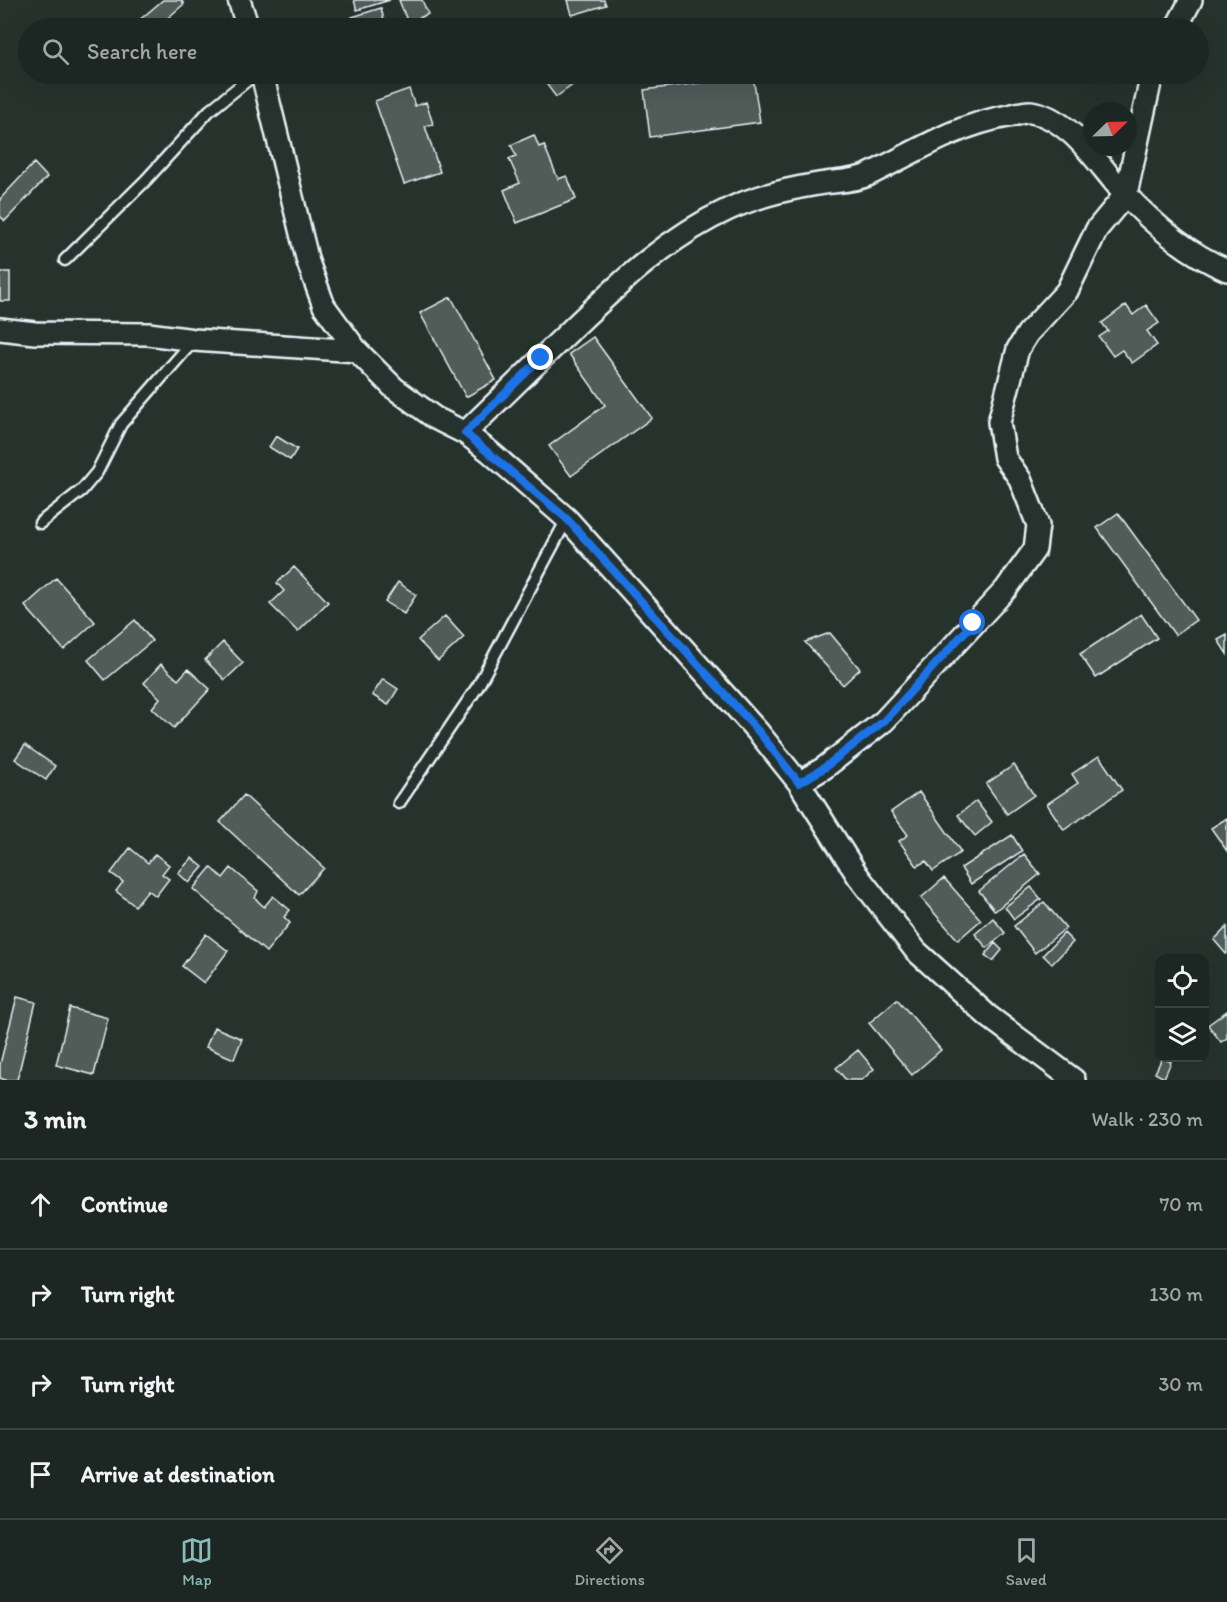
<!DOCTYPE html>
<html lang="en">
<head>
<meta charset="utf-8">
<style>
	:root { --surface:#1c2622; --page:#252e2a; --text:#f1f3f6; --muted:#a0a5a5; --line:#3a4340; --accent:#8bbbb9 }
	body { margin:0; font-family:Itim,sans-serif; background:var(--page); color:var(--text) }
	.controls { position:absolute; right:18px; bottom:18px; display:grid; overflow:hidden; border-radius:12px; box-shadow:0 6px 24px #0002 }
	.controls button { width:54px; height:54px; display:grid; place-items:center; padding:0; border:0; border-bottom:2px solid var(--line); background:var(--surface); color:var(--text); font:30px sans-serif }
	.compass { position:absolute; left:1083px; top:102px; width:54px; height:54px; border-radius:50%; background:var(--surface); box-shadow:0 6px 24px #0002; rotate:67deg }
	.stop { position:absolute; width:18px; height:18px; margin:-14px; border:4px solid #1a73e8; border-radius:50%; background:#fff }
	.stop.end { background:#1a73e8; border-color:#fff; box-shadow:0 2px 6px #0008 }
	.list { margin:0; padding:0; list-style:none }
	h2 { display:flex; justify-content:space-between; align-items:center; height:78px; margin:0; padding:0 24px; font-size:26px }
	h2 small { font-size:20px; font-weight:400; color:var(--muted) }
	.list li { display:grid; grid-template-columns:39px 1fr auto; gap:18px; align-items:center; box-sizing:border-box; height:90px; padding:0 24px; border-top:2px solid var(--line) }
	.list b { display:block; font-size:22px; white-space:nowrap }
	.list em { font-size:20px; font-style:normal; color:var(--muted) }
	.icon { flex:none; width:33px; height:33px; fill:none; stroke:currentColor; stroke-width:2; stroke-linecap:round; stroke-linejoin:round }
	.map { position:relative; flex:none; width:1227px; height:1080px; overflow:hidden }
	.search { position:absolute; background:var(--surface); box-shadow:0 6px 24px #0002; left:18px; right:18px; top:18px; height:66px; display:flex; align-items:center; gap:15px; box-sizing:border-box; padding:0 21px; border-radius:33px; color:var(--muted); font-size:22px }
	.sheet { height:438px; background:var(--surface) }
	nav { display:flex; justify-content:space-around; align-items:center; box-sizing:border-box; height:84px; border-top:2px solid var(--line); background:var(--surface); font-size:16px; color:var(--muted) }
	nav a { display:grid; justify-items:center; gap:3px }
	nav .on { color:var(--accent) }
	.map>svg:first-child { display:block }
</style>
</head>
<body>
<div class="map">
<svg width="1227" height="1080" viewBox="0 0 1227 1080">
	<rect width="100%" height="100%" fill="#26332d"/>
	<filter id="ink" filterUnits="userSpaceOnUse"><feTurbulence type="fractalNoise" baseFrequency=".0167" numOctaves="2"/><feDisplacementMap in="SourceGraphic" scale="12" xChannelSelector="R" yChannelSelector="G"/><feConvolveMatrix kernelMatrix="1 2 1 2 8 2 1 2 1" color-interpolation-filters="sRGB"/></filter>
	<g filter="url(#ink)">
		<!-- building -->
		<path fill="#505c59" stroke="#e8f1f8" stroke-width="1.5" d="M163 0H181L184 4 156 28H130Z
			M354 0H390L357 10Z
			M399 0H422L428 14 408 23Z
			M568 0H604L606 5 572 15Z
			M381 8 385 24 356 28 352 17Z
			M539 74H588L556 97Z
			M753 76 760 122 650 137 644 90Z
			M409 89 415 106 426 102 433 124 425 126 440 172 404 184 375 101Z
			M534 135 539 147 544 145 558 179 567 176 576 199 517 223 504 190 520 183 509 159 516 156 511 145Z
			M34 163 47 177 5 221 0 216V199Z
			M0 272H10V301H0Z
			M451 297 496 380 466 397 420 313Z
			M1126 305 1133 315 1146 305 1159 323 1147 331 1157 345 1132 363 1122 350 1113 356 1099 337 1108 331 1102 323Z
			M593 337 652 418 571 476 549 446 605 405 569 354Z
			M276 436 297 449 290 460 269 447Z
			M1118 513 1196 620 1175 635 1097 528Z
			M294 567 328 602 298 632 270 604 284 591 277 583Z
			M56 578 95 622 64 650 25 606Z
			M398 582 416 595 404 614 385 602Z
			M1141 614 1157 638 1096 678 1080 654Z
			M445 616 464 637 438 661 418 640Z
			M135 620 152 641 105 680 88 660Z
			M830 633 860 669 843 685 805 642Z
			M1227 635V654L1218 640Z
			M223 642 243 663 225 680 205 660Z
			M161 664 178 680 188 669 210 689 174 728 152 708 160 698 144 683Z
			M383 679 398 689 388 705 372 695Z
			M25 745 55 766 46 780 15 759Z
			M1099 756 1122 790 1064 830 1047 804 1078 783 1072 774Z
			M1014 765 1034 795 1007 814 986 784Z
			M919 792 961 852 933 871 926 861 917 866 899 841 908 835 891 812Z
			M244 795 324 868 299 895 220 822Z
			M976 801 992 822 975 836 958 815Z
			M1227 818V851L1211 828Z
			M1012 835 1022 851 971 884 961 868Z
			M130 848 148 863 155 854 169 865 162 874 169 879 156 896 148 890 135 906 116 891 123 882 111 873Z
			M1024 854 1040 874 995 911 979 891Z
			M192 858 203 867 189 883 178 873Z
			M211 867 223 878 231 868 258 891 255 898 264 907 273 896 290 910 284 917 290 923 266 952 193 889Z
			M944 878 981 920 958 940 921 898Z
			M1031 887 1041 899 1014 919 1005 907Z
			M1044 902 1066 928 1035 953 1014 926Z
			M993 918 1005 933 987 948 975 934Z
			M1227 927V953L1226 954 1214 940Z
			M1064 933 1073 942 1052 964 1043 955Z
			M206 934 228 951 204 983 182 966Z
			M995 943 1002 950 993 961 985 955Z
			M17 997 36 1002 17 1080H5L0 1078V1064Z
			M897 999 941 1050 912 1075 869 1023Z
			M70 1008 108 1018 94 1075 56 1065Z
			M1227 1011V1038L1221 1042 1208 1025Z
			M214 1027 242 1039 234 1059 206 1047Z
			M858 1050 874 1069 862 1080H846L836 1068Z
			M1162 1058 1171 1062 1164 1078 1155 1073Z"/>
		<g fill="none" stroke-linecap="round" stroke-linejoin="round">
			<!-- service casing -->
			<g stroke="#e8f1f8" stroke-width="15">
				<path id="service" d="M65 260 146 180 209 111 255 74
					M40 523 82 490 97 472 121 424 194 340
					M399 803 478 686 567 519"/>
			</g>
			<!-- minor casing -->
			<g stroke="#e8f1f8" stroke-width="26">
				<path id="minor" d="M239 0 248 28
					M1176 28 1191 0
					M262 74 308 262 324 306 357 351 394 388 435 418 465 433 490 452 567 519 759 733 799 783 858 876 916 951 988 1016 1074 1080
					M0 329 35 333 148 334 194 340 357 351
					M465 433C502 397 538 362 575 326 622 281 668 237 729 209 757 196 787 189 818 184 834 181 852 182 868 175 916 152 953 126 1008 116 1015 115 1024 111 1031 112 1071 118 1099 166 1124 193 1153 224 1188 254 1227 270
					M799 783 824 768 884 721 1006 589 1035 549 1038 525 1020 479 1005 458 999 422 1018 349 1028 333 1067 291 1097 229 1126 194 1152 74"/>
			</g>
			<!-- service -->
			<use href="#service" stroke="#26332d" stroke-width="10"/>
			<!-- minor -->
			<use href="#minor" stroke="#26332d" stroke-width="21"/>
		</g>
	</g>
	<g fill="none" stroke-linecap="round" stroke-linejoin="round" filter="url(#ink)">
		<!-- route -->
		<path stroke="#1a73e8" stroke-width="8" d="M541 358 465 433 567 519 759 732 799 783 824 768 884 721 973 623"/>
	</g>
</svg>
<div class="controls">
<button><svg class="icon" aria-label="locate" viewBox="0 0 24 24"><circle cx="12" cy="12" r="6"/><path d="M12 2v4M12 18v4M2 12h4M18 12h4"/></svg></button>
<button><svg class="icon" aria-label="layers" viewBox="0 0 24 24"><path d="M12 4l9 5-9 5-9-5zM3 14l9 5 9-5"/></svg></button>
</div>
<svg class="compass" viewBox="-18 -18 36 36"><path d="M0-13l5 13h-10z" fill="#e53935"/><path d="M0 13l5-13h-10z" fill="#a0a5a5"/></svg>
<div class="stop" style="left:973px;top:623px"></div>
<div class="stop end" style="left:541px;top:358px"></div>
<div class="search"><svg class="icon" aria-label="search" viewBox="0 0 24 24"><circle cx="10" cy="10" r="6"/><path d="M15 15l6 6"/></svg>Search here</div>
</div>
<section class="sheet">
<h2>3 min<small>Walk · 230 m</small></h2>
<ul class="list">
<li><svg class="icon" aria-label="ahead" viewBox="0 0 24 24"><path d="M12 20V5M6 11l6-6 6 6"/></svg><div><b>Continue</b></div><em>70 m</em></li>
<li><svg class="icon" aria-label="right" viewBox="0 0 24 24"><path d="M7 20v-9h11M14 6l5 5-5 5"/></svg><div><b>Turn right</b></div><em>130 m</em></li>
<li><svg class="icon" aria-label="right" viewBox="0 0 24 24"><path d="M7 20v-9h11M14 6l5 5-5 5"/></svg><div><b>Turn right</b></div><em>30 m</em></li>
<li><svg class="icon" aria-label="arrive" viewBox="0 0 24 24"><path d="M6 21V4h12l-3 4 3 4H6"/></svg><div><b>Arrive at destination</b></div></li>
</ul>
</section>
<nav>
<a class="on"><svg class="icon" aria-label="map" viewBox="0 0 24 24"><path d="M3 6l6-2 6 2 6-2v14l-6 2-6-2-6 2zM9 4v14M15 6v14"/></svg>Map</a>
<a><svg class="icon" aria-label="directions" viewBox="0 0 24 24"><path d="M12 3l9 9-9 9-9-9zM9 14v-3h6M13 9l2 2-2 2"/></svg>Directions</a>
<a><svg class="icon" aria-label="saved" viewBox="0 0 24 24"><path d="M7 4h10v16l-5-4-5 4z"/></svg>Saved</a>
</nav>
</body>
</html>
